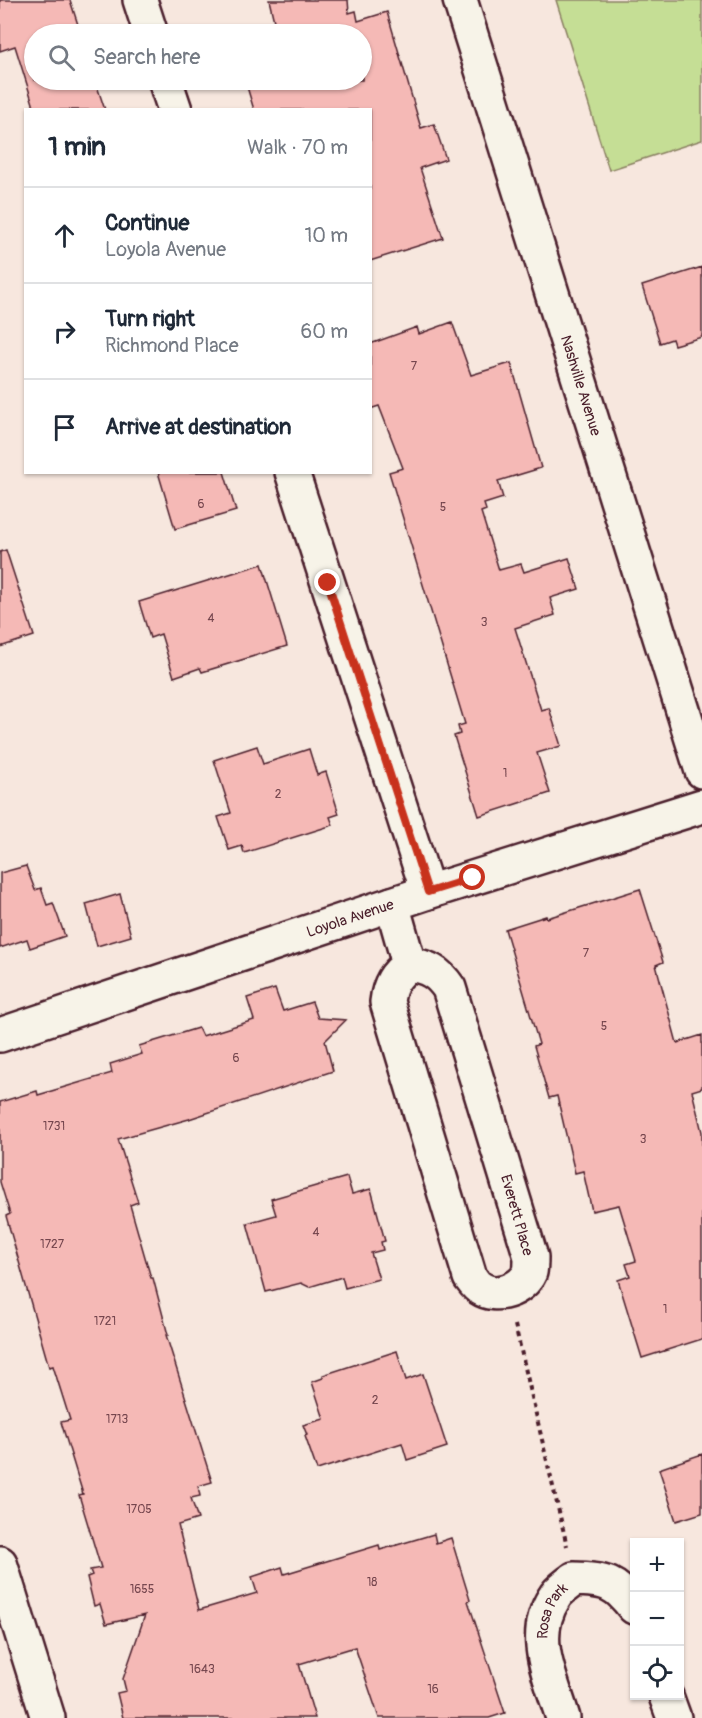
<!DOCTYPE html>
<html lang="en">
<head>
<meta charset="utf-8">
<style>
	:root { --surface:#fff; --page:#f2f2f3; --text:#1f2937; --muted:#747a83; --line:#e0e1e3 }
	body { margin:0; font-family:Pangolin,sans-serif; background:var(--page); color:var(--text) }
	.controls { position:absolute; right:18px; bottom:18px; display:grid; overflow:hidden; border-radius:0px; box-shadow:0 2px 4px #0004 }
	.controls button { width:54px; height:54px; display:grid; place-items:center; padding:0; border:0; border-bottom:2px solid var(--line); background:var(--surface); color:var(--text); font:30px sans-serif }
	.stop { position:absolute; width:18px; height:18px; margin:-14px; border:4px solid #c8321e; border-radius:50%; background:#fff }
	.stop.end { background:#c8321e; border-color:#fff; box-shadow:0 2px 6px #0008 }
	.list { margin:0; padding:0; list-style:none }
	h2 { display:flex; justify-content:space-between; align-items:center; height:78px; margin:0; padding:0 24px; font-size:26px }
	h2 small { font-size:20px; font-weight:400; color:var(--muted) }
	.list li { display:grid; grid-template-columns:39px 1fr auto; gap:18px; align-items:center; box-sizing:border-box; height:96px; padding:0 24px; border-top:2px solid var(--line) }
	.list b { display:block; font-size:22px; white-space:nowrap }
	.list p { margin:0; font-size:20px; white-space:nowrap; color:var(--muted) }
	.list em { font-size:20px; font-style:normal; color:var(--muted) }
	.icon { flex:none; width:33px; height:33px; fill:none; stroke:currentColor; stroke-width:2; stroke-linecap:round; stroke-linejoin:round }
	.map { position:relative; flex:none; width:702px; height:1718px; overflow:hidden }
	.search { position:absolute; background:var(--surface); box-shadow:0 2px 4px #0004; left:24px; top:24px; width:348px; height:66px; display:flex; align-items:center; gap:15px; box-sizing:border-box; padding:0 21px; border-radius:33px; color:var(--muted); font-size:22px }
	.panel { position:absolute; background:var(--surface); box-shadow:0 2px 4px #0004; left:24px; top:108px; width:348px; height:366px; border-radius:0px }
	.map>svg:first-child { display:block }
</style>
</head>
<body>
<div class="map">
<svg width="702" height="1718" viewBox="0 0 702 1718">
	<rect width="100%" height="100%" fill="#f7e7de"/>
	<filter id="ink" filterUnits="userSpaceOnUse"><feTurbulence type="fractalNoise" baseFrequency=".0167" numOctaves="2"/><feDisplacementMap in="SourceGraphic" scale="12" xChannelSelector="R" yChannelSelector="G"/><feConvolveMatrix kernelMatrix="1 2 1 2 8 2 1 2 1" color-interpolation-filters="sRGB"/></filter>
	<g filter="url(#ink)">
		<!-- green -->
		<path fill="#c5de95" stroke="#887e60" stroke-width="1.5" d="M556 0H702V140L609 170Z"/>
		<!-- building -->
		<path fill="#f5b9b6" stroke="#4a1f2b" stroke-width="1.5" d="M0 0H70L81 34H34V80H95L105 110H35L15 46 0 51Z
			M269 0H348L349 13 356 11 358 21 387 12 421 128 434 124 446 159 420 168 443 238 370 261V110H254L245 80H362V34H277Z
			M702 267V337L674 345 672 339 660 343 642 286Z
			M452 322 471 375 511 363 541 468 498 481 503 498 484 504 486 510 481 512 499 570 521 564 524 572 569 558 579 589 550 598 555 615 515 628 541 710 549 708 561 746 537 753 550 793 479 816 454 736 460 734 458 726 465 724 389 472 403 468 379 406 370 409V344L417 327 419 334Z
			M158 472H224L236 511 175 529Z
			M6 550 34 636 0 647V552Z
			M262 564 287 646 202 672 200 668 174 677 161 634 150 638 139 602Z
			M257 746 263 764 309 749 317 775 326 772 339 814 330 817 333 825 244 853 242 846 229 850 218 817 231 813 214 760Z
			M26 866 35 890 41 888 47 905 53 903 65 936 30 948 27 939 0 948V873Z
			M640 889 663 962 656 965 677 1043 702 1035V1088L692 1091 702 1132V1339L642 1358 618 1280 630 1276 626 1264 636 1261 619 1205 592 1211 583 1171 575 1173 557 1096 549 1098 534 1046 539 1044 505 929 546 916 547 918Z
			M120 894 131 936 97 946 86 904Z
			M275 989 283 1011 312 1002 318 1018 346 1020 325 1041 333 1071 189 1119 118 1139 138 1202 130 1205 151 1278H153L168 1335H166L212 1482 198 1486 200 1496 191 1498 198 1519 178 1525 199 1610 257 1593 252 1577 282 1567 284 1574 379 1545 380 1550 434 1534 436 1543 451 1538 470 1600 468 1601 505 1713 489 1718H379L355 1647 299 1664 315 1718H123L117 1693 126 1691 123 1679 145 1615 106 1624 100 1604 94 1606 87 1577 92 1575 90 1570 101 1568 79 1495 83 1494 61 1422 70 1420 53 1366 49 1367 6 1216 10 1214 0 1182V1102L37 1091 38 1095 112 1073 110 1064 142 1054 139 1046 198 1028 202 1036 254 1020 247 998Z
			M347 1177 352 1194 371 1189 385 1241 381 1242 383 1250 371 1253 379 1279 345 1288 342 1277 309 1287 301 1283 266 1292 247 1223 276 1215 271 1199Z
			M397 1351 406 1380 423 1374 447 1447 407 1460 402 1443 317 1470 305 1436 307 1435 303 1425 324 1419 312 1382 323 1378V1375Z
			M702 1454V1513L676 1521 659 1469Z"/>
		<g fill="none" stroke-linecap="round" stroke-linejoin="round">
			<!-- minor casing -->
			<g stroke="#4a1f2b" stroke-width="38">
				<g id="minor">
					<path d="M140 0 151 34"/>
					<path id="s1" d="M460 0 702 771"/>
					<path d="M165 80 175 110"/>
					<path d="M292 472 428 892"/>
					<path d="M392 904 409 964"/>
					<path d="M409 964C428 967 438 972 449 988L531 1257C531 1261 531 1268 530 1272 522 1290 496 1299 480 1288 476 1286 473 1281 470 1277L387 1002C389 984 395 975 409 964Z"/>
					<path id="s2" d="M0 1035 428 892 702 806"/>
					<path d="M0 1563 48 1718"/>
					<path d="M666 1696 674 1718"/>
					<path id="s3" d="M563 1718C551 1678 529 1637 554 1598 558 1590 568 1584 574 1579 606 1580 615 1582 634 1607"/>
				</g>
			</g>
			<!-- path -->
			<path stroke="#4a1f2b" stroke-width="4" stroke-dasharray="4.5 4.5" stroke-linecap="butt" d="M515 1325 567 1546"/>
			<!-- minor -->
			<use href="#minor" stroke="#f7f3e8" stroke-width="33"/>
		</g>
	</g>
	<g fill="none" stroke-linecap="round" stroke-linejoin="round" filter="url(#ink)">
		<!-- route -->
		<path stroke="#c8321e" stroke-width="8" d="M328 583 428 892 473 878"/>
	</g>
	<g text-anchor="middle" stroke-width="6" stroke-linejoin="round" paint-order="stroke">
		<!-- number labels -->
		<g font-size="12" fill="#75464e">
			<text x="414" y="370">7</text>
			<text x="201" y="508">6</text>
			<text x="443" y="511">5</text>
			<text x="211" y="622">4</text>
			<text x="484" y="626">3</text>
			<text x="505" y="777">1</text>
			<text x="278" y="798">2</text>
			<text x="586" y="957">7</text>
			<text x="604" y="1030">5</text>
			<text x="236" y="1062">6</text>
			<text x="54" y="1130">1731</text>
			<text x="643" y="1143">3</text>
			<text x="316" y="1236">4</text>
			<text x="52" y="1248">1727</text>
			<text x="665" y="1313">1</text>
			<text x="105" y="1325">1721</text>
			<text x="375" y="1404">2</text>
			<text x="117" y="1423">1713</text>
			<text x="139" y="1513">1705</text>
			<text x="372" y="1586">18</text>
			<text x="142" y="1593">1655</text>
			<text x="202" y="1673">1643</text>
			<text x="433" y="1693">16</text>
		</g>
		<!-- street labels -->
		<g font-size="15" fill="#4a1f2b" stroke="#f7f3e8">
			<text dy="5" stroke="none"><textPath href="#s1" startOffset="404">Nashville Avenue</textPath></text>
			<text dy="5" stroke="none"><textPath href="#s2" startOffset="369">Loyola Avenue</textPath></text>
			<text transform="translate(517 1215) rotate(74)" y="5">Everett Place</text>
			<text dy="5" stroke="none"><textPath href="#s3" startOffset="112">Rosa Park</textPath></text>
		</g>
	</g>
</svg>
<div class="controls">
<button>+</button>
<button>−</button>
<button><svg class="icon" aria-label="locate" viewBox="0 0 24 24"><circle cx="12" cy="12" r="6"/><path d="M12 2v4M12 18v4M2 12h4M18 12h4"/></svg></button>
</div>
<div class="stop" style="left:473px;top:878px"></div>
<div class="stop end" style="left:328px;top:583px"></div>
<div class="search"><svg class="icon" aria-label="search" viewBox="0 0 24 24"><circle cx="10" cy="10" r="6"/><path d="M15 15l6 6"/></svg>Search here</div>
<section class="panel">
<h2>1 min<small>Walk · 70 m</small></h2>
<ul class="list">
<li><svg class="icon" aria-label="ahead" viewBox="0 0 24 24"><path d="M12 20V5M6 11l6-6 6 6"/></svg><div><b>Continue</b><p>Loyola Avenue</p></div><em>10 m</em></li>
<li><svg class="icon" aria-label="right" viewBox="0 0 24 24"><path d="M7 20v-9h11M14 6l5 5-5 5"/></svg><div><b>Turn right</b><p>Richmond Place</p></div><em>60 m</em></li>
<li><svg class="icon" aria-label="arrive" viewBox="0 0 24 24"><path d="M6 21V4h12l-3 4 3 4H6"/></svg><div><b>Arrive at destination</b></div></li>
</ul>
</section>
</div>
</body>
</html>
